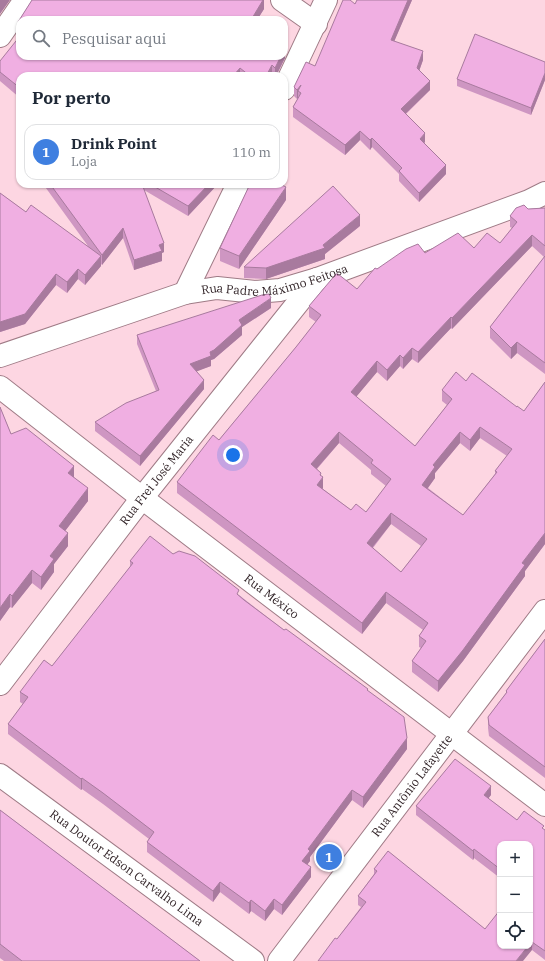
<!DOCTYPE html>
<html lang="pt">
<head>
<meta charset="utf-8">
<style>
	:root { --surface:#fff; --page:#f2f2f3; --text:#1f2937; --muted:#747a83; --line:#e0e1e3; --accent:#d93025 }
	body { margin:0; font-family:"IBM Plex Serif",serif; background:var(--page); color:var(--text) }
	.controls { position:absolute; right:12px; bottom:12px; display:grid; overflow:hidden; border-radius:8px; box-shadow:0 1px 3px #0004 }
	.controls button { width:36px; height:36px; display:grid; place-items:center; padding:0; border:0; border-bottom:1px solid var(--line); background:var(--surface); color:var(--text); font:20px sans-serif }
	.you { position:absolute; left:233px; top:455px; width:14px; height:14px; margin:-10px; border:3px solid #fff; border-radius:50%; background:#1a73e8; box-shadow:0 0 0 6px #1a73e833 }
	.badge { display:grid; place-items:center; width:26px; height:26px; border-radius:50%; background:var(--accent); color:#fff; font-size:13px; font-weight:700 }
	.pin { position:absolute; translate:-50% -50%; border:2px solid #fff; box-shadow:0 1px 4px #0006 }
	.list { margin:0; padding:0; list-style:none }
	h2 { display:flex; justify-content:space-between; align-items:center; height:52px; margin:0; padding:0 16px; font-size:17px }
	h2 small { font-size:13px; font-weight:400; color:var(--muted) }
	.list li { display:grid; grid-template-columns:26px 1fr auto; gap:12px; align-items:center; box-sizing:border-box; height:56px; margin:0 8px 8px; padding:0 8px; border:1px solid var(--line); border-radius:12px }
	.list b { display:block; font-size:15px; white-space:nowrap }
	.list p { margin:0; font-size:13px; white-space:nowrap; color:var(--muted) }
	.list em { font-size:13px; font-style:normal; color:var(--muted) }
	.icon { flex:none; width:22px; height:22px; fill:none; stroke:currentColor; stroke-width:2; stroke-linecap:round; stroke-linejoin:round }
	.map { position:relative; flex:none; width:545px; height:961px; overflow:hidden }
	.search { position:absolute; background:var(--surface); box-shadow:0 1px 3px #0004; left:16px; top:16px; width:272px; height:44px; display:flex; align-items:center; gap:10px; box-sizing:border-box; padding:0 14px; border-radius:12px; color:var(--muted); font-size:15px }
	.panel { position:absolute; background:var(--surface); box-shadow:0 1px 3px #0004; left:16px; top:72px; width:272px; height:116px; border-radius:12px }
	.map>svg:first-child { display:block }
</style>
</head>
<body>
<div class="map">
<svg width="545" height="961" viewBox="0 0 545 961">
	<rect width="100%" height="100%" fill="#fdd6e2"/>
	<g fill="none" stroke-linecap="round" stroke-linejoin="round">
		<!-- minor casing -->
		<g stroke="#9f7b86" stroke-width="24">
			<g id="minor">
				<path d="M282 0 316 24"/>
				<path d="M0 36 25 0"/>
				<path d="M284 89 326 0"/>
				<path d="M185 293 238 184"/>
				<path id="s1" d="M0 356 185 293 217 288 256 292 280 290 317 279 529 201 545 193"/>
				<path id="s2" d="M0 387 142 498 545 805"/>
				<path id="s3" d="M0 684 142 498 317 279"/>
				<path id="s4" d="M0 775 253 961"/>
				<path id="s5" d="M279 961 545 611"/>
			</g>
		</g>
		<!-- minor -->
		<use href="#minor" stroke="#fff" stroke-width="22"/>
	</g>
	<!-- wall -->
	<path fill="#ce96c2" fill-rule="evenodd" d="M32 0H264V9L257 20H20V34L18 32V22Z
		M357 0H412L394 41 423 60 419 71 430 90 406 114 425 142 424 143 446 174 419 202 399 181V174L372 147 370 150 360 140 345 155 293 117V107L298 98 297 99 294 96V87L315 66 355 4Z
		M285 58 276 76H273L272 75 271 76H20V98L0 81V61Z
		M545 62V80L531 115 457 86V79Z
		M43 184H218L188 216 144 190 164 252 162 253V261L134 270 123 238 102 265 101 264V266L85 285 78 279 67 293 56 285 25 324 0 332V193L26 212 88 246Z
		M286 200 239 269 220 261V248Z
		M545 208V374L517 353 511 359 490 338V327L544 257 532 246 452 329 451 328 418 363 412 359 403 369 400 366 387 381 377 372 356 397 415 446 447 405 442 401V390L466 381 524 411 545 382V544L525 571V576L463 661 438 692 412 672V661L421 648 419 647V636L423 630 386 603 362 634 177 493V482L219 440 296 347 316 322 309 317V306L357 289 377 269 425 253 474 248 500 243 512 228 510 227V216L528 209ZM480 438 507 456 495 471V474L463 515 428 488 435 478V473L460 443 470 451ZM339 443 371 470V474L386 486 366 512 351 510 323 489 321 476 317 469ZM391 524 421 546 401 572 373 548Z
		M360 226 325 254V259L266 279 244 278V267Z
		M271 308 242 327V335L214 359 211 360V366L196 371 204 389 140 466 95 431V422L156 391 137 344V335Z
		M0 407 11 434 74 477 88 501 65 531 68 546 54 564V572L41 590 32 583 12 608 10 607 0 621Z
		M173 554 239 595 284 630 368 692 407 749 363 808 352 800 310 857V861L307 865 311 877 282 915 274 909 265 921 251 911 249 914 220 892 213 902 147 852V842L149 839 103 804 82 789 81 790 8 734V724L23 704 20 702V692L52 666 130 567V561Z
		M545 639V778L489 736 488 728V717L506 693V691Z
		M491 795 488 798 517 820 545 830V960L532 950 337 939 361 907 358 905V896L374 874V869L500 946 530 844H500V878L474 858 473 860 416 815V806Z
		M0 810 200 961H4L0 958Z"/>
	<!-- shaded-wall -->
	<path fill="#a87a9e" d="M0 0H10L0 14Z
		M263 0H264V9L257 20H251Z
		M408 0H412L391 49V40Z
		M285 49V58L276 76H275V68L281 56H284Z
		M423 51V60L417 77V68Z
		M272 65V75L271 76H266Z
		M240 68V76H233Z
		M545 73V80L531 115V108Z
		M430 81V90L401 118V109Z
		M301 85 298 91V98L297 99V90Z
		M360 131V140L345 155V145Z
		M425 133V142L420 148V139Z
		M372 138V147L370 150V140Z
		M446 165V174L419 202V193Z
		M209 184H218L188 216V206Z
		M286 187V200L239 269V256Z
		M360 215V226L325 254V259L266 279V268L323 245Z
		M123 228V238L102 265V255Z
		M532 235V246L452 329V318Z
		M164 243V252L162 253V261L134 270V260L159 245Z
		M101 256V266L85 285V275Z
		M78 269V279L67 293V282Z
		M56 274V285L25 324 0 332V322Z
		M271 298V308L242 327V335L214 359 211 360V366L190 374V364L210 352 239 320Z
		M451 317V328L418 363V352Z
		M517 342V353L511 359V348Z
		M412 348V359L403 369V358Z
		M400 355V366L387 381V370Z
		M377 361V372L351 403V392Z
		M204 380V389L140 466V456Z
		M480 427V438L470 451V440Z
		M339 432V443L311 475V464Z
		M460 432V443L435 473V478L422 496V485L433 465Z
		M74 466V478L68 473Z
		M321 473V480L323 477V488L317 496V485L320 475Z
		M88 488V501L59 539V526Z
		M391 513V524L367 554V543Z
		M68 533V546L54 564V572L41 590V577L50 556Z
		M545 533V544L525 571V576L463 661 438 692V681L522 563Z
		M32 570V583L12 608V596Z
		M386 592V603L362 634V623Z
		M10 594V607L0 621V608Z
		M407 738V749L363 808V797Z
		M82 778V789L81 790V779Z
		M491 786V795L484 804V795Z
		M352 790V800L310 857V861L302 871V861L308 849Z
		M474 849V858L473 860V851Z
		M311 867V877L282 915V905Z
		M220 882V892L213 902V891Z
		M274 899V909L265 921V911Z
		M251 900V911L249 914V903Z
		M532 942V950L523 961H516L528 946H530V944Z"/>
	<!-- building -->
	<path fill="#f0afe2" stroke="#a87a9e" fill-rule="evenodd" d="M32 0H263L251 20H20V24L18 22Z
		M343 0H350L355 4 357 0H408L391 40 423 51 417 68 430 81 401 109 425 133 420 139 446 165 419 193 399 171 402 168 372 138 370 140 360 131 345 145 293 107 301 93 298 91 301 85 297 90 294 87 306 62 315 66Z
		M475 34 545 62V73L531 108 457 79Z
		M20 36V56H281L275 68 272 65 266 76H250L240 68 233 76H20V88L0 72V61Z
		M50 184H142L164 243 159 245 162 251 134 260 123 228 102 255Z
		M150 184H209L188 206Z
		M250 184H280L286 187 239 256 220 248Z
		M333 186 360 215 323 245 325 248 266 268 244 267Z
		M0 193 26 212 31 205 101 256 85 275 78 269 67 282 56 274 25 314 0 322Z
		M524 205 528 209 545 208V246L532 235 452 318 451 317 418 352 412 348 403 358 400 355 387 370 377 361 351 392 415 446 452 399 442 390 456 372 466 381 472 373 517 407V406L524 411 545 382V533L522 563 525 565 463 650 438 681 412 661 426 641 419 636 428 623 386 592 362 623 177 482 213 435 219 440 296 347 321 315 309 306 336 274H338L357 289 375 268 377 269 406 249 418 244 425 253 458 233 474 248 487 233 500 243 517 222 510 216 516 208ZM480 427 512 449 495 471 497 472 463 515 422 485 435 467 433 465 460 432 470 440ZM339 432 373 460 371 463 391 479 366 512 356 504 351 510 317 485 323 477 320 475 321 473 311 464ZM391 513 427 539 401 572 367 543Z
		M545 256V363L517 342 511 348 490 327Z
		M269 294 271 298 239 320 242 325 214 350 210 352 211 356 190 364 204 380 140 456 95 422 126 403 159 390 137 335 262 295Z
		M0 407 11 434 26 428 74 466 68 473 88 488 59 526 68 533 50 556 54 559 41 577 32 570 12 596 10 594 0 608Z
		M150 536 173 554 179 551 195 556 239 590 237 594 244 600 284 630 286 629 368 689 367 690 404 717 407 738 363 797 352 790 308 849 310 851 302 861 311 867 282 905 274 899 265 911 251 900 249 903 220 882 213 891 147 842 154 832 103 793 82 778 81 779 8 724 28 697 20 692 44 660 52 666 133 563 130 561Z
		M545 639V767L489 725 488 717 507 692 506 691Z
		M455 759 491 786 484 795 517 820 524 811 544 826 542 828 545 830V951L532 942 530 944V844H500V869L474 849 473 851 416 806Z
		M0 810 200 961H22L0 944Z
		M388 851 485 929 500 910V946H528L516 961H318L335 938 337 939 366 902 358 896 377 871 374 869Z"/>
	<g text-anchor="middle" stroke-width="3" stroke-linejoin="round" paint-order="stroke">
		<!-- street labels -->
		<g font-size="12" fill="#2c1e22" stroke="#fff">
			<text dy="4" stroke="none"><textPath href="#s1" startOffset="287">Rua Padre Máximo Feitosa</textPath></text>
			<text dy="4" stroke="none"><textPath href="#s3" startOffset="257">Rua Frei José Maria</textPath></text>
			<text dy="4" stroke="none"><textPath href="#s2" startOffset="343">Rua México</textPath></text>
			<text dy="4" stroke="none"><textPath href="#s5" startOffset="220">Rua Antônio Lafayette</textPath></text>
			<text dy="4" stroke="none"><textPath href="#s4" startOffset="157">Rua Doutor Edson Carvalho Lima</textPath></text>
		</g>
	</g>
</svg>
<div class="controls">
<button>+</button>
<button>−</button>
<button><svg class="icon" aria-label="locate" viewBox="0 0 24 24"><circle cx="12" cy="12" r="6"/><path d="M12 2v4M12 18v4M2 12h4M18 12h4"/></svg></button>
</div>
<div class="you"></div>
<div class="pin badge" style="left:329px;top:857px;background:#3f7fe0">1</div>
<div class="search"><svg class="icon" aria-label="search" viewBox="0 0 24 24"><circle cx="10" cy="10" r="6"/><path d="M15 15l6 6"/></svg>Pesquisar aqui</div>
<section class="panel">
<h2>Por perto<small></small></h2>
<ul class="list">
<li><span class="badge" style="background:#3f7fe0">1</span><div><b>Drink Point</b><p>Loja</p></div><em>110 m</em></li>
</ul>
</section>
</div>
</body>
</html>
